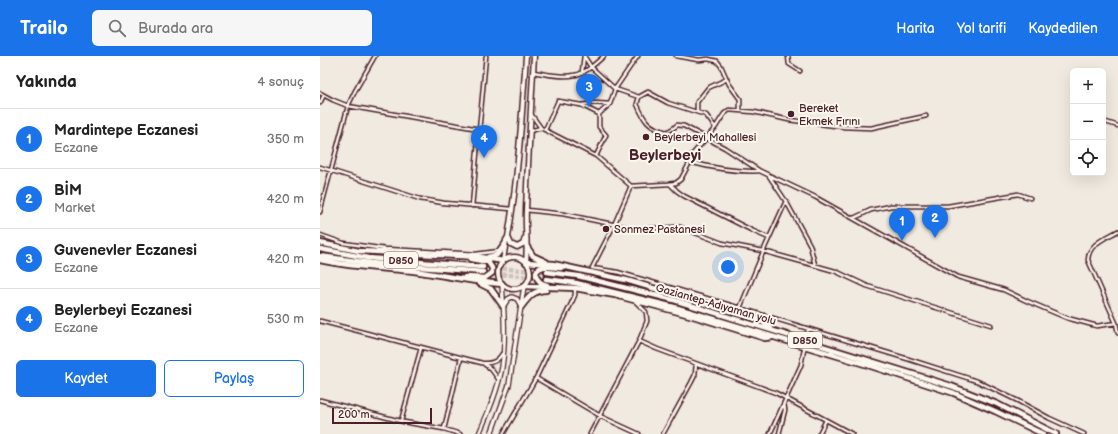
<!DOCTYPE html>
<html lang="tr">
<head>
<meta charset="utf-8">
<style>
	:root { --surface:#fff; --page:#f6f6f6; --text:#222; --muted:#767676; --line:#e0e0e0; --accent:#1a73e8 }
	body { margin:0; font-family:"Balsamiq Sans",sans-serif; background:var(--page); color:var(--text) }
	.controls { position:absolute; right:12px; top:12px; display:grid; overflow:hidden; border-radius:6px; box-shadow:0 4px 16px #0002 }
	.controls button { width:36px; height:36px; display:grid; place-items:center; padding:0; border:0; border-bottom:1px solid var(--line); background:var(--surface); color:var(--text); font:20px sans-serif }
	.scale { position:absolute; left:12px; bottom:10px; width:100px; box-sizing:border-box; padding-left:4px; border:2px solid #4a1f2b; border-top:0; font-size:11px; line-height:14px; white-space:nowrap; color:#4a1f2b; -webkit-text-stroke:3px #fbf7ec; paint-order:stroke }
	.you { position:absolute; left:408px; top:211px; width:14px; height:14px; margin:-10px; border:3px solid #fff; border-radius:50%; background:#1a73e8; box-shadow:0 0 0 6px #1a73e833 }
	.badge { display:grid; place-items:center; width:26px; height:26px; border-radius:50%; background:var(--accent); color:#fff; font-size:13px; font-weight:700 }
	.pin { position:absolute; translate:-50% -33px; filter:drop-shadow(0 1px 2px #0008) }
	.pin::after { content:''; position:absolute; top:21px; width:14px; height:12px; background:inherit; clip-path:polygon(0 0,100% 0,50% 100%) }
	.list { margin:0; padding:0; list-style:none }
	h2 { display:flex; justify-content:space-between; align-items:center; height:52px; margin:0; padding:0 16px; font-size:17px }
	h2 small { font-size:13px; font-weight:400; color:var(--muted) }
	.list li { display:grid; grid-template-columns:26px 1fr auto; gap:12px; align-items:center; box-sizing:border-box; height:60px; padding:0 16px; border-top:1px solid var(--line) }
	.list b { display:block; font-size:15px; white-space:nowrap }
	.list p { margin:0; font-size:13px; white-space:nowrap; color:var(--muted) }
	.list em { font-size:13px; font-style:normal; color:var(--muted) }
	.actions { display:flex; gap:8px; padding:12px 16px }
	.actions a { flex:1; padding:9px 0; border:1px solid var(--accent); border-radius:6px; text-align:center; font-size:14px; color:var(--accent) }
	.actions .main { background:var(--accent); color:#fff }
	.icon { flex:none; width:22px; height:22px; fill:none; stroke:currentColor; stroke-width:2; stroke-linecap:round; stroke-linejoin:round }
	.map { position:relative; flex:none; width:798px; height:378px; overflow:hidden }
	header { display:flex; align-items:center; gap:24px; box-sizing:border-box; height:56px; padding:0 20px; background:var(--accent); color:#fff }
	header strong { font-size:19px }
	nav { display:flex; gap:22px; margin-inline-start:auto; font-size:14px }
	.search { width:280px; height:36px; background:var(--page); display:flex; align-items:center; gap:10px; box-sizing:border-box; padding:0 14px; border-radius:6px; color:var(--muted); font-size:15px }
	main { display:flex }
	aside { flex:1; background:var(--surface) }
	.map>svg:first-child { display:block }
</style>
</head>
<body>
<header>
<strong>Trailo</strong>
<div class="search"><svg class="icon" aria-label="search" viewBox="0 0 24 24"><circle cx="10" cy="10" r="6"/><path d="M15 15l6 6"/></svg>Burada ara</div>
<nav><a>Harita</a><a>Yol tarifi</a><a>Kaydedilen</a></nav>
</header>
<main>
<aside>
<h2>Yakında<small>4 sonuç</small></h2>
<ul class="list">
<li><span class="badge">1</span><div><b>Mardintepe Eczanesi</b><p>Eczane</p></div><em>350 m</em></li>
<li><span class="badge">2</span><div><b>BİM</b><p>Market</p></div><em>420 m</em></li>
<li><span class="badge">3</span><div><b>Guvenevler Eczanesi</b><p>Eczane</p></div><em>420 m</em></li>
<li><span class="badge">4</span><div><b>Beylerbeyi Eczanesi</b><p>Eczane</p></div><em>530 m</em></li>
</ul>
<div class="actions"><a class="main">Kaydet</a><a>Paylaş</a></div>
</aside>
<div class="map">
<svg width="798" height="378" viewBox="0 0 798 378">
	<rect width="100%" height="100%" fill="#f0eae0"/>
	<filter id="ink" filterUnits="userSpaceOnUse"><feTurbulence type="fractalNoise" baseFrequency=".025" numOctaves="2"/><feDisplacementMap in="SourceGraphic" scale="8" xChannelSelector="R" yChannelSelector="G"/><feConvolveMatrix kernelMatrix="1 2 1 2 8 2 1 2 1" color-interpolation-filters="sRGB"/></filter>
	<g filter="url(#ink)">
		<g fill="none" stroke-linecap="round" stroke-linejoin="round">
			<!-- trunk-tunnel -->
			<path stroke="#cfc1bc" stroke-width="4.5" stroke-dasharray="4.5 2" stroke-linecap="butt" d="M163 211 227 216
				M163 216 226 223"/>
			<!-- minor casing -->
			<g stroke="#4a1f2b" stroke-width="5.5">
				<path id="minor" d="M264 0 271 11 295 33 319 41 328 36 348 47 386 59 395 71
					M356 0 379 4 388 3 397 5 401 10 409 28 420 43V55
					M468 0 469 8 480 15
					M213 16C226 18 242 22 255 19 266 17 276 7 284 0
					M262 16 264 0
					M0 37 13 44 28 50 159 73
					M319 41 317 48C324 64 328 72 347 76L355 71 357 69 364 70 405 92 440 115 495 141 638 221 684 234 707 245 747 262 777 270 796 267
					M0 47 4 39
					M262 49 273 47 290 48
					M377 56V46L388 32 407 23
					M211 58 221 72 276 100 311 130 348 128 356 127 361 123 370 106 371 100 395 72 404 58 409 54 434 56 469 64 524 71 551 72 606 60
					M279 58 290 48 295 33 310 11 318 0
					M786 66 798 70
					M225 74 238 45 261 49 279 58V71L286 79 276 100
					M210 75 221 72
					M370 106C392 112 416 116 439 115
					M0 111 100 143 124 147 192 153
					M449 120 467 147 490 189 495 209
					M350 128 357 135 364 140 433 175 449 182
					M152 150 166 0
					M206 154 243 158 316 173 360 171 402 187 443 195 515 215 547 230 671 269
					M0 156 28 50 35 35 55 0
					M534 162 551 154 571 150H628L698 138 710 142
					M798 175C786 182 768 188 768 204L796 267 798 277
					M0 179 23 187 65 193 156 198 179 195
					M272 212 297 216 410 249 588 303 657 325 698 345 729 362 764 378
					M272 212 294 169 311 130
					M420 252 446 189 466 145
					M0 265 162 307C171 308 177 306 182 298
					M319 285 337 293 456 337 532 378
					M164 308 171 313 179 324
					M216 322 282 361 319 378
					M0 344 84 366 124 373 140 378
					M81 365 101 292
					M124 373 141 302
					M183 378 216 322 252 246 255 239V232
					M270 378 319 285 327 265 326 256 315 245
					M343 378 371 327 375 319 376 308
					M450 378 481 309 488 273
					M459 378 465 354 464 347
					M499 378 506 364"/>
			</g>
			<!-- tertiary casing -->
			<g stroke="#4a1f2b" stroke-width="6">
				<path id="tertiary" d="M184 249 188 243 192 241 197 243 201 250
					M159 378C168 357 178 334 182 311 186 284 184 255 182 228
					M171 378 189 329 204 230"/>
			</g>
			<!-- primary casing -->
			<g stroke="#4a1f2b" stroke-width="7">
				<path id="primary" d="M188 181 191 188 197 191 203 188 205 182
					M178 217a16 16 0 1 1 32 0a16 16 0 1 1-32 0Z
					M183 205 186 184 188 181C198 121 202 60 206 0
					M206 206C208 188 205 171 206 154 208 102 211 51 214 0"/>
			</g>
			<!-- trunk casing -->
			<g stroke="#4a1f2b" stroke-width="8">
				<path id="trunk" d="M0 187 39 195 160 201 183 205
					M207 191 213 200 226 206
					M0 193 48 202 163 211
					M0 200 50 207 163 216
					M168 201 177 199 185 188
					M0 204C31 211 63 212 94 215 124 219 153 226 182 228
					M206 206 233 208 306 224 440 264 451 272
					M227 216 258 220 354 244 631 330 677 348 736 378
					M145 221 165 222 172 217V212L168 206 151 203
					M226 223 256 227 354 251 548 309 634 337 675 355 723 378
					M159 227 171 233 183 250
					M227 229C216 227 211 214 223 211 228 210 235 212 241 212
					M204 230 255 232 295 239 370 259 445 282 452 281
					M201 251C208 242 213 234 226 234"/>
			</g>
			<!-- minor -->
			<use href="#minor" stroke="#fbf7ec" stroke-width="2.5"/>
			<!-- tertiary -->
			<use href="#tertiary" stroke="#fbf7ec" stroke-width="3.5"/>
			<!-- primary -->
			<use href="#primary" stroke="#fbf7ec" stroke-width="4"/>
			<!-- trunk -->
			<use href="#trunk" stroke="#fbf7ec" stroke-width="4.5"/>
		</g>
	</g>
	<!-- markers -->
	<g fill="#4a1f2b" stroke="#fbf7ec" stroke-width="1.5">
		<circle cx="471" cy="58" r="4"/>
		<circle cx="326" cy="81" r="4"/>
		<circle cx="286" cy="173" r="4"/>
	</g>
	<g text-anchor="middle" stroke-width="4" stroke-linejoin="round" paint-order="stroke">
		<!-- shield labels -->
		<g fill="#fbf7ec" stroke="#7f6065" stroke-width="1">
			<rect x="64" y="196" width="34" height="16" rx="3"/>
			<rect x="468" y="276" width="34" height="16" rx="3"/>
		</g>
		<g font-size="10" font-weight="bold" fill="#4a1f2b">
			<text x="81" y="208">D850</text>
			<text x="485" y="288">D850</text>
		</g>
		<!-- poi labels -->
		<g font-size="11" fill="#4a1f2b" stroke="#fbf7ec" text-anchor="start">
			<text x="479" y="56">Bereket<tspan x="479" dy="13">Ekmek Fırını</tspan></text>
			<text x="334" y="85">Beylerbeyi Mahallesi</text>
			<text x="294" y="177">Sonmez Pastanesi</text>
		</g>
		<!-- street labels -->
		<g font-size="11" fill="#4a1f2b" stroke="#fbf7ec">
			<text transform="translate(396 248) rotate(16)" y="4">Gaziantep-Adıyaman yolu</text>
		</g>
		<!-- district labels -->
		<g font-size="15" font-weight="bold" fill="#4a1f2b" stroke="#fbf7ec">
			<text x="345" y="104">Beylerbeyi</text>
		</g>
	</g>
</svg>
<div class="controls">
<button>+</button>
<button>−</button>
<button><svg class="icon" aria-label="locate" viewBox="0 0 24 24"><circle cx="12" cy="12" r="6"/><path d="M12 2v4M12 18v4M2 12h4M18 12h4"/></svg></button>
</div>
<div class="scale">200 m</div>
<div class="you"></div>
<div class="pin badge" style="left:582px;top:185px">1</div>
<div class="pin badge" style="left:615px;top:182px">2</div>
<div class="pin badge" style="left:269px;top:51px">3</div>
<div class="pin badge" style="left:164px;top:102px">4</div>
</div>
</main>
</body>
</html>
